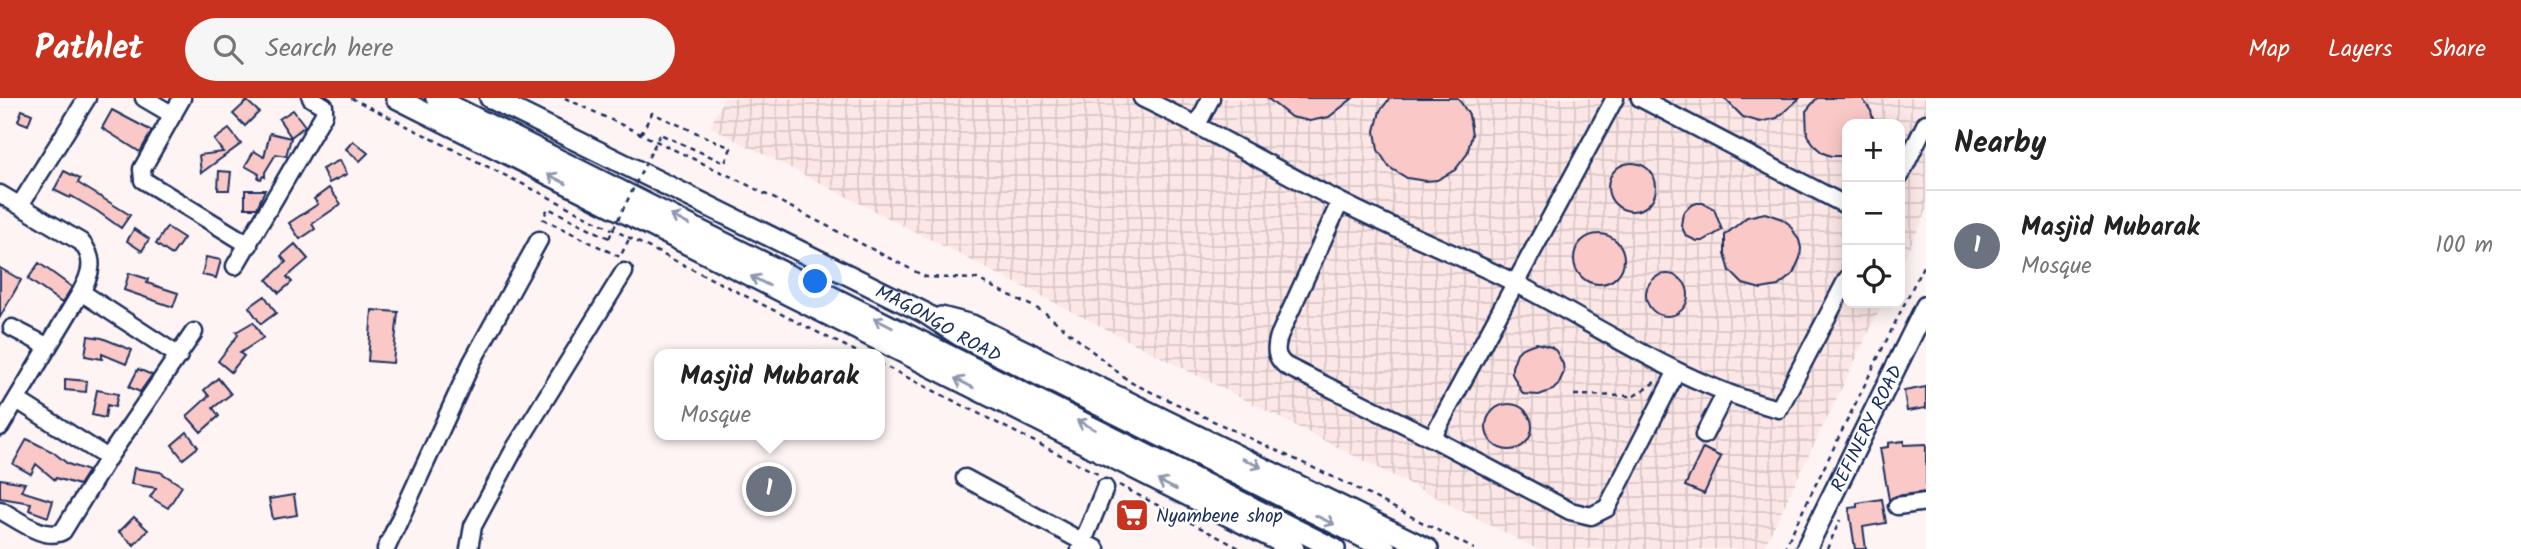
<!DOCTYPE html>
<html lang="en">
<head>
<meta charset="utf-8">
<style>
	:root { --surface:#fff; --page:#f6f6f6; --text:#222; --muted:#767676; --line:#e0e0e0; --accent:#c8321e }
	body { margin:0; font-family:Kalam,sans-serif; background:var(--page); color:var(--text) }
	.controls { position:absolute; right:21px; top:21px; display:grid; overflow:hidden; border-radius:14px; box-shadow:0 4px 18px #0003 }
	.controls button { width:63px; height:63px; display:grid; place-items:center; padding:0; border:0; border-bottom:2px solid var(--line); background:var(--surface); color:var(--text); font:35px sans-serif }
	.you { position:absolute; left:816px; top:184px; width:24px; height:24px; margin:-18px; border:5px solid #fff; border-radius:50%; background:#1a73e8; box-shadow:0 0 0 10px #1a73e833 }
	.badge { display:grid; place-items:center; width:46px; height:46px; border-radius:50%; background:var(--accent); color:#fff; font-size:23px; font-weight:700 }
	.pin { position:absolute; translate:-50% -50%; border:4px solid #fff; box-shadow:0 2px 7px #0006 }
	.popup { position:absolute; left:654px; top:251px; width:231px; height:91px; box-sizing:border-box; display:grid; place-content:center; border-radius:14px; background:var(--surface); filter:drop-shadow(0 2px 5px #0005); font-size:23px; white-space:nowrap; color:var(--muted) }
	.popup b { font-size:26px; color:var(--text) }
	.popup::after { content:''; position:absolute; left:50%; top:100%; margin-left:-14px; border:14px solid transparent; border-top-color:var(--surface) }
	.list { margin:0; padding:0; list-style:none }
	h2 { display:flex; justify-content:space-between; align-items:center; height:91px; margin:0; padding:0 28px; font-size:30px }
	h2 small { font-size:23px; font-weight:400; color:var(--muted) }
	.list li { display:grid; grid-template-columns:46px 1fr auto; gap:21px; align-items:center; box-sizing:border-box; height:112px; padding:0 28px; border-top:2px solid var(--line) }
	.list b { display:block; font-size:26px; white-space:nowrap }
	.list p { margin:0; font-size:23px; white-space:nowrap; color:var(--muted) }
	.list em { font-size:23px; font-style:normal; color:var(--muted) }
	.icon { flex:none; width:38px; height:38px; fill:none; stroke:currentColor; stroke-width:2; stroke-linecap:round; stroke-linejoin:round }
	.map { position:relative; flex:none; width:1926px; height:451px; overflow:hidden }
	header { display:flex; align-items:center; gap:42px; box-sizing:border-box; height:98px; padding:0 35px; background:var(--accent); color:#fff }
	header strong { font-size:33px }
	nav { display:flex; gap:38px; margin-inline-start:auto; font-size:24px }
	.search { width:490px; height:63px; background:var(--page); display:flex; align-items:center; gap:18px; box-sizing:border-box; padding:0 24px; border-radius:38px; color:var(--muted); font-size:26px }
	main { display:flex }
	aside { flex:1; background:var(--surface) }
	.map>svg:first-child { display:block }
</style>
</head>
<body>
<header>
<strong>Pathlet</strong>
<div class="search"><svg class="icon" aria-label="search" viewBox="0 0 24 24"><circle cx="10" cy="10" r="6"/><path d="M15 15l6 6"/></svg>Search here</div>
<nav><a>Map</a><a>Layers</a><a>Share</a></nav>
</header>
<main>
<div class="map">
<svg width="1926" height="451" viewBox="0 0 1926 451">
	<defs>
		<pattern id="industrial-grid" width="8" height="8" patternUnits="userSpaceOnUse" patternTransform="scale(1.75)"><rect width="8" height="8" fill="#fde7e6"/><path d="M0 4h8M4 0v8" fill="none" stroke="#d8c6c8"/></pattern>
	</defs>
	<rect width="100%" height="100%" fill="#fef4f4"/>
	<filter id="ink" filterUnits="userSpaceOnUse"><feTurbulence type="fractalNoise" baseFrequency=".0143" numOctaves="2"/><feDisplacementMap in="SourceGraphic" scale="14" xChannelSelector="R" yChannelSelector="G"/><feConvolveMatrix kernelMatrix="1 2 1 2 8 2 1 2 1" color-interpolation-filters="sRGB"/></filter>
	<g filter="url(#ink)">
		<!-- industrial -->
		<path fill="url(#industrial-grid)" d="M724 0H1926V115L1900 169V26H1847V205H1883L1763 451H1537L710 29Z"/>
		<!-- building -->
		<path fill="#fac9c7" stroke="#1b2f5e" stroke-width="2" d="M1267 0H1353L1329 19 1310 23 1291 19Z
			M1390 0H1458L1469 17 1472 37 1467 56 1455 72 1437 82 1426 83 1407 80 1389 69 1378 52 1375 33 1380 13Z
			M1724 0H1800L1777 20 1760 24 1743 19Z
			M1817 0H1862L1871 13 1874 26H1847V58H1831L1823 55 1817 50 1807 37 1806 13Z
			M247 3 259 14 245 28 233 16Z
			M22 12 32 16 28 27 18 23Z
			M112 12 152 33 140 54 102 30Z
			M293 12 305 28 291 39 279 21Z
			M229 31 241 46 201 75 199 57 223 54 214 42Z
			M270 35 291 40 286 58 276 56 265 74V79L263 78 261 81 258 80 259 76 245 68 254 53 264 59Z
			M353 43 368 55 360 63 346 51Z
			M340 62 347 76 329 85 322 71Z
			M1608 89a24 24 0 1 1 48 0a24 24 0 1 1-48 0Z
			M64 73 80 81 78 85 130 117 121 130 97 113 71 98 70 100 54 92Z
			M219 73 231 74 229 92H218Z
			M329 90 341 106 312 126 315 131 300 141 289 125 318 106 314 101Z
			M245 92H265L257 110H245Z
			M1697 105H1703L1714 111 1722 132 1703 143H1697L1686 138 1681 127 1683 115 1691 107Z
			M1765 115 1782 121 1789 126 1799 142 1801 150 1800 160 1793 176 1778 188 1761 191 1743 186 1730 173 1725 156V137L1747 119Z
			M167 129 184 140 172 157 156 146Z
			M134 131 149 141 142 153 127 143Z
			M1574 161a25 25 0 1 1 50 0a25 25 0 1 1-50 0Z
			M295 146 308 161 287 179 292 184 279 195 267 182 286 164 281 158Z
			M206 159 221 162 216 180 202 177Z
			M39 165 72 189 62 205 28 181Z
			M0 170 21 182 0 219Z
			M129 175 148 181 147 185 178 195 173 209 124 192Z
			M1646 197a21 21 0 1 1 42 0a21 21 0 1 1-42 0Z
			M265 198 276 215 261 226 249 209Z
			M372 212 398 214 393 265 368 263Z
			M253 224 263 240 240 255 244 258 231 274 218 263 238 237 236 234Z
			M88 238 102 240 132 252 126 266 102 256V261L85 258Z
			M1536 245 1551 249 1556 253 1563 266 1564 274 1558 287 1553 292 1539 297 1523 296 1512 276V269L1517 255 1522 250Z
			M138 271 152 277 140 294 129 289Z
			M218 280 231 296 213 310 219 318 201 334 187 318 209 298 204 292Z
			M65 281 87 283 86 294 65 292Z
			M1926 289V310L1907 313 1904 293Z
			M97 292 118 296 115 309 107 307 105 320 92 317Z
			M1486 329a23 23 0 1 1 46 0a23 23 0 1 1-46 0Z
			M187 334 198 349 183 361 172 347Z
			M27 341 53 354 68 366 88 373 79 387 56 380 55 382 36 366 31 376 13 366Z
			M1904 343V347L1926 346V394L1896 398 1889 402 1880 350 1888 349V345Z
			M1703 350 1721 359 1704 396 1685 388Z
			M134 370 160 374 182 388 168 410 150 399 156 390 131 386Z
			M0 381 25 385 21 393 53 403 48 419 29 412 31 405 0 400Z
			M294 397 297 417 273 421 269 401Z
			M1882 401 1886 425 1863 429 1866 451H1855L1849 410 1857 409V405Z
			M134 419 148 432 134 447 119 434Z"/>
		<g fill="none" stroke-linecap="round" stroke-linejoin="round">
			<!-- minor casing -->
			<g stroke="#1b2f5e" stroke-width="21">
				<path id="minor" d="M144 0 173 17
					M182 0 142 71 143 82 249 147
					M1142 0C1209 32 1273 70 1339 103 1397 133 1458 156 1517 186 1602 230 1685 288 1779 311L1847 181
					M1640 0 1847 108
					M1197 27 1211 0
					M1900 78 1926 25
					M0 96 81 144C96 161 91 176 81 194L0 329
					M1340 104 1279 238C1275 252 1275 259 1286 268L1432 340 1570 413 1591 418 1607 410 1677 273
					M20 107 87 0
					M235 168 324 16V8L311 0
					M81 194 179 258
					M12 230 47 248
					M17 302 108 360
					M1704 337 1726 294
					M1432 340 1615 0
					M965 380 1096 451
					M1897 408 1926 404
					M0 412C16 420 45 444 63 433L108 360 194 234
					M386 451 472 264 539 142
					M469 451 473 428 515 350 624 174
					M1080 451 1105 390"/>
			</g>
			<!-- major casing -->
			<g stroke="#1b2f5e" stroke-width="24">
				<g id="major">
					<path d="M396 0 1294 451"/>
					<path d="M436 0 1335 451"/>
					<path id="s1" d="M490 0 923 214 960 238 1386 451"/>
					<path d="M941 219 972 227 1428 451"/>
					<path id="s2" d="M1806 451 1926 208"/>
				</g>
			</g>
			<!-- path -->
			<path stroke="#1b2f5e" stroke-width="2.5" stroke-dasharray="5 5" stroke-linecap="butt" d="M351 0 861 256
				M565 0 738 82 926 179 977 181 1044 214 1130 284 1348 386 1474 451
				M641 36 652 15 731 50 725 65 660 36
				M609 140 548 110 543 121 620 159 630 139
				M879 265 1098 376
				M1574 297 1634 298 1655 284
				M1119 387 1241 451
				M1784 451 1926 162
				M1827 451 1840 422"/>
			<!-- minor -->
			<use href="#minor" stroke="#fff" stroke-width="16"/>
			<!-- major -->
			<use href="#major" stroke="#fff" stroke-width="19"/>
			<!-- path-bridge -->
			<path stroke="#1b2f5e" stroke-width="2.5" stroke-dasharray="5 5" stroke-linecap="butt" d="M609 140 660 36"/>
		</g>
		<!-- one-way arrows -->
		<defs><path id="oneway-shaft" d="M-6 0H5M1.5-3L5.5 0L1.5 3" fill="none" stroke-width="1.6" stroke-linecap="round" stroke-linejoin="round" transform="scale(1.75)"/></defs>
		<g stroke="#8d97ae">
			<use href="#oneway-shaft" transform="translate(557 81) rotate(-153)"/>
			<use href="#oneway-shaft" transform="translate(680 122) rotate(-153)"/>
			<use href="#oneway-shaft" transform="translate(760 183) rotate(-153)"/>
			<use href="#oneway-shaft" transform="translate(883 225) rotate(-153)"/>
			<use href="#oneway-shaft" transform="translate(964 285) rotate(-153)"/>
			<use href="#oneway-shaft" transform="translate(1086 327) rotate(-153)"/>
			<use href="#oneway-shaft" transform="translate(1252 365) rotate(26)"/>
			<use href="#oneway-shaft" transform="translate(1167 387) rotate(-153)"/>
			<use href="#oneway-shaft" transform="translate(1325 422) rotate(26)"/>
		</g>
	</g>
	<!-- icons -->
	<defs>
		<g id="supermarket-square" transform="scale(1.75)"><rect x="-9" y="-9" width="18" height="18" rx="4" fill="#c8321e" stroke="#fff"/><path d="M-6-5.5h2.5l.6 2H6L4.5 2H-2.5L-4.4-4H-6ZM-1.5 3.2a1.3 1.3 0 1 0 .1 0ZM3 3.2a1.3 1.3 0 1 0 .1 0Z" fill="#fff"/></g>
	</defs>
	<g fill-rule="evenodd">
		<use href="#supermarket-square" x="1132" y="417"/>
	</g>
	<g text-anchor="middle" stroke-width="5" stroke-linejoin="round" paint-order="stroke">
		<!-- street labels -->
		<g font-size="19" fill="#1b2f5e" stroke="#fff">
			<text dy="7" stroke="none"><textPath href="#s1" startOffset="502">MAGONGO ROAD</textPath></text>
			<text dy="7" stroke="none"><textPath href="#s2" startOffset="135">REFINERY ROAD</textPath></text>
		</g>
		<!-- poi labels -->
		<g font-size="19" fill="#1b2f5e" stroke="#fff" text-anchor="start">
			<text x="1156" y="424">Nyambene shop</text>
		</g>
	</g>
</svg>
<div class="controls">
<button>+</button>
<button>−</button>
<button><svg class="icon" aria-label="locate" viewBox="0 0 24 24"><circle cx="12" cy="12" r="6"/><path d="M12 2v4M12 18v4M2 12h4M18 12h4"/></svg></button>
</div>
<div class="you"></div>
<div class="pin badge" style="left:769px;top:391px;background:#6b7280">1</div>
<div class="popup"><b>Masjid Mubarak</b>Mosque</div>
</div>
<aside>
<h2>Nearby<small></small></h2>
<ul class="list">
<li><span class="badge" style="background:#6b7280">1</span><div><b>Masjid Mubarak</b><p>Mosque</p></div><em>100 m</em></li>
</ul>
</aside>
</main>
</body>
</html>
